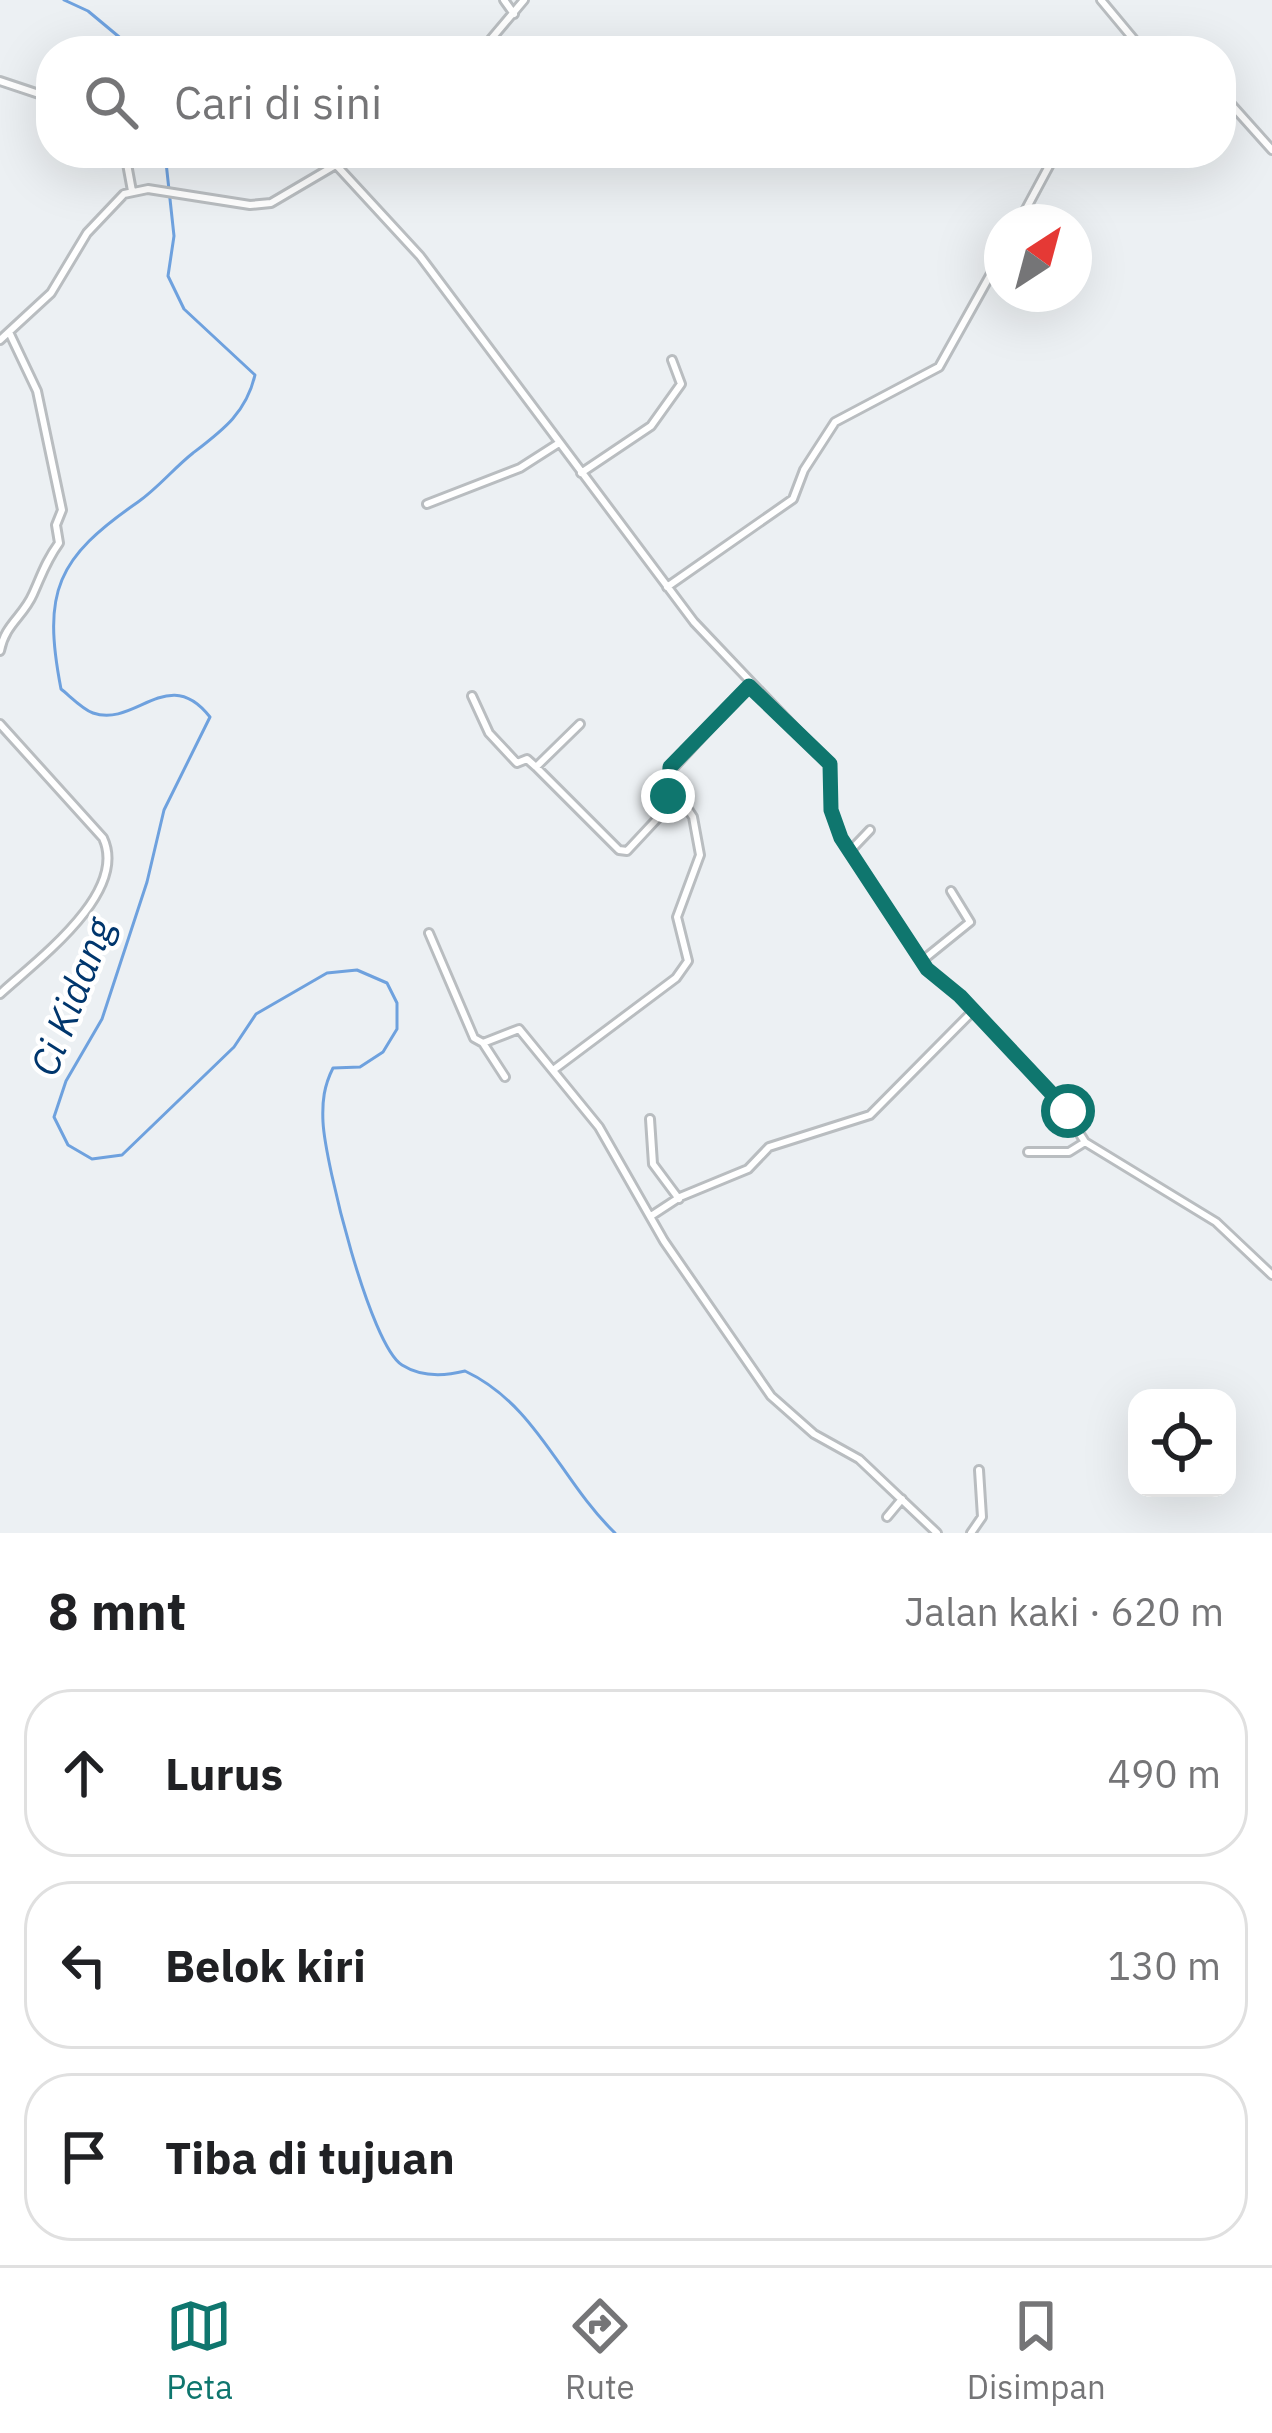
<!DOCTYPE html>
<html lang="id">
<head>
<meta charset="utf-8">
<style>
	:root { --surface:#fff; --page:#f6f6f6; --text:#202124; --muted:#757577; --line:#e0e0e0; --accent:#0f766e }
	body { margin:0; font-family:"IBM Plex Sans",sans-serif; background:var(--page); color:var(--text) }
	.controls { position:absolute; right:36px; bottom:36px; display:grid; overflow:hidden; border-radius:24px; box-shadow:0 12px 48px #0002 }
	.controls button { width:108px; height:108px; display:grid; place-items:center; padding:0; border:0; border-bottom:3px solid var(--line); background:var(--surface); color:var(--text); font:60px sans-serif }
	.compass { position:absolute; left:984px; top:204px; width:108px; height:108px; border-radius:50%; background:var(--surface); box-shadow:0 12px 48px #0002; rotate:36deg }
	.stop { position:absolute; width:36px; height:36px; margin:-27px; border:9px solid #0f766e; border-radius:50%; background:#fff }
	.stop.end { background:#0f766e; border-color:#fff; box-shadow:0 3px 12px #0008 }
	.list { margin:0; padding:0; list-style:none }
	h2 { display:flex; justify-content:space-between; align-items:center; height:156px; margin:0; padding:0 48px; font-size:51px }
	h2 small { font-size:39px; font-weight:400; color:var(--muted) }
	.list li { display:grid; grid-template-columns:78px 1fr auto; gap:36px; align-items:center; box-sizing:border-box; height:168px; margin:0 24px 24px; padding:0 24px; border:3px solid var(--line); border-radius:48px }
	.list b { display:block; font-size:45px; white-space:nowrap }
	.list em { font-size:39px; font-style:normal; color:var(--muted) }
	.icon { flex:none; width:66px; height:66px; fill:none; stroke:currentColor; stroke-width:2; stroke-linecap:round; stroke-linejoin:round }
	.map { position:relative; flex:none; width:1272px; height:1533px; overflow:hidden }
	.search { position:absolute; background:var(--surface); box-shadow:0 12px 48px #0002; left:36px; right:36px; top:36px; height:132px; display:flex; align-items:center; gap:30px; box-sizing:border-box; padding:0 42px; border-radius:48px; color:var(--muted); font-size:45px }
	.sheet { height:732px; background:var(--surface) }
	nav { display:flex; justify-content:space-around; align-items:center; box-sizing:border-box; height:168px; border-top:3px solid var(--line); background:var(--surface); font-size:33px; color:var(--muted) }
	nav a { display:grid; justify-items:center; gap:6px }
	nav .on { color:var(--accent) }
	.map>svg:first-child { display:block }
</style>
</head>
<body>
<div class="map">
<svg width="1272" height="1533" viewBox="0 0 1272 1533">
	<rect width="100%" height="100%" fill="#ecf0f3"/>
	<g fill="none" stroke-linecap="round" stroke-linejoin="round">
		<!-- stream -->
		<path stroke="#6ea1de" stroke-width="3" d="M64 0 88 11 136 51
			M165 153 174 236 168 276 184 309 255 375C246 413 223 430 193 453 174 468 158 488 138 502 57 558 42 591 61 689 70 696 82 709 93 713 136 728 168 663 210 717L164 810 147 882 102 1019 66 1081 54 1117 68 1145 92 1159 122 1155 234 1047 256 1014 327 973 357 970 387 983 397 1003V1029L383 1052 360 1067 333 1068C324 1086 322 1101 323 1122 325 1163 370 1345 402 1365 421 1377 445 1376 465 1371 537 1405 560 1480 615 1533"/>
		<!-- street casing -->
		<g stroke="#b9bdc0" stroke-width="12">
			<path id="street" d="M504 0 514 14
				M1101 0 1136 42 1135 51
				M481 51 524 0
				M0 81 51 98
				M1221 93 1272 150
				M125 153 132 191
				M338 167 420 256 694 622 829 764 831 810 841 838 928 971 960 996 1056 1097 1085 1142 1216 1222 1272 1275
				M1019 222 1056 153
				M0 340 51 293 87 233 124 194 148 189 250 205 271 203 356 153
				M581 473 651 426 681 384 672 360
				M427 504 520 468 559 443
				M667 587 793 499 804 470 835 422 939 367 1002 254
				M0 651C5 624 23 617 33 594 42 574 46 561 59 543L56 525 62 510 37 391 9 332
				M472 696 489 733 517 763 527 759 536 767
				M0 724 103 838C129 893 36 961 0 994
				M580 724 536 767 619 850 627 851 669 806 670 785
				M849 852 870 830
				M429 933 474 1038 483 1043 519 1029 599 1127 664 1241 771 1396 814 1434 859 1459 937 1533
				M923 960 970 922 951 891
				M483 1043 505 1077
				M556 1068 676 978 688 961 677 917 700 855 693 817 666 776 749 685
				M650 1119 653 1164 679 1199
				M1028 1152H1069L1085 1142
				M651 1216 680 1197 748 1169 769 1147 870 1115 974 1010
				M887 1517 902 1499
				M971 1533 982 1517 979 1470"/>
		</g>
		<!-- street -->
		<use href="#street" stroke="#fff" stroke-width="6"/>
	</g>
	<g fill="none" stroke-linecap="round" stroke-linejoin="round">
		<!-- route -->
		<path stroke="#0f766e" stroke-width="15" d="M668 796 670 767 749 686 830 764 831 810 841 838 927 969 960 996 1068 1111"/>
	</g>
	<g text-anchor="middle" stroke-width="9" stroke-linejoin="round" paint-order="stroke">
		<!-- water labels -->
		<g font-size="39" font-style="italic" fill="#00366d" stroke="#fff">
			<text transform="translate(72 997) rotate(-69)" y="14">Ci Kidang</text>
		</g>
	</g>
</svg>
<div class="controls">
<button><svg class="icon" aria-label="locate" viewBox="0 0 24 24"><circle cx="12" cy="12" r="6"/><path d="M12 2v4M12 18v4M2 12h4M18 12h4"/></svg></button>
</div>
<svg class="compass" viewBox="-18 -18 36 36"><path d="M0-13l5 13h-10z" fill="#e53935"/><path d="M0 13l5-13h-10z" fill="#757577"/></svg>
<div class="stop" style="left:1068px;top:1111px"></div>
<div class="stop end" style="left:668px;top:796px"></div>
<div class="search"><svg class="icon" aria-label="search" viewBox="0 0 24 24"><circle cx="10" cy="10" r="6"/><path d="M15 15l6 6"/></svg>Cari di sini</div>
</div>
<section class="sheet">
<h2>8 mnt<small>Jalan kaki · 620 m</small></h2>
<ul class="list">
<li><svg class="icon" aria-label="ahead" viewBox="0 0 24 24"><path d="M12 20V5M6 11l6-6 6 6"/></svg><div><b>Lurus</b></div><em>490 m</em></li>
<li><svg class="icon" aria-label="left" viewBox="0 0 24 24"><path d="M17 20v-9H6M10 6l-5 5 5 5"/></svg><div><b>Belok kiri</b></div><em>130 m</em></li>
<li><svg class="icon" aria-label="arrive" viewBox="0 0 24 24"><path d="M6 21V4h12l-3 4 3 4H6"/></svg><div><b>Tiba di tujuan</b></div></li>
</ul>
</section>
<nav>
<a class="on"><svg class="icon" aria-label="map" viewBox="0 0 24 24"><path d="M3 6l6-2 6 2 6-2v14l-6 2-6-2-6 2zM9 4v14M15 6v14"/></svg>Peta</a>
<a><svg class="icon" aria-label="directions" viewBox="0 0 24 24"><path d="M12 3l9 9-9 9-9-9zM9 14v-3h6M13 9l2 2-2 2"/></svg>Rute</a>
<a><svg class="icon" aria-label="saved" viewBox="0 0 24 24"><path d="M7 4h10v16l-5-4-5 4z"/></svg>Disimpan</a>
</nav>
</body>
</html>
